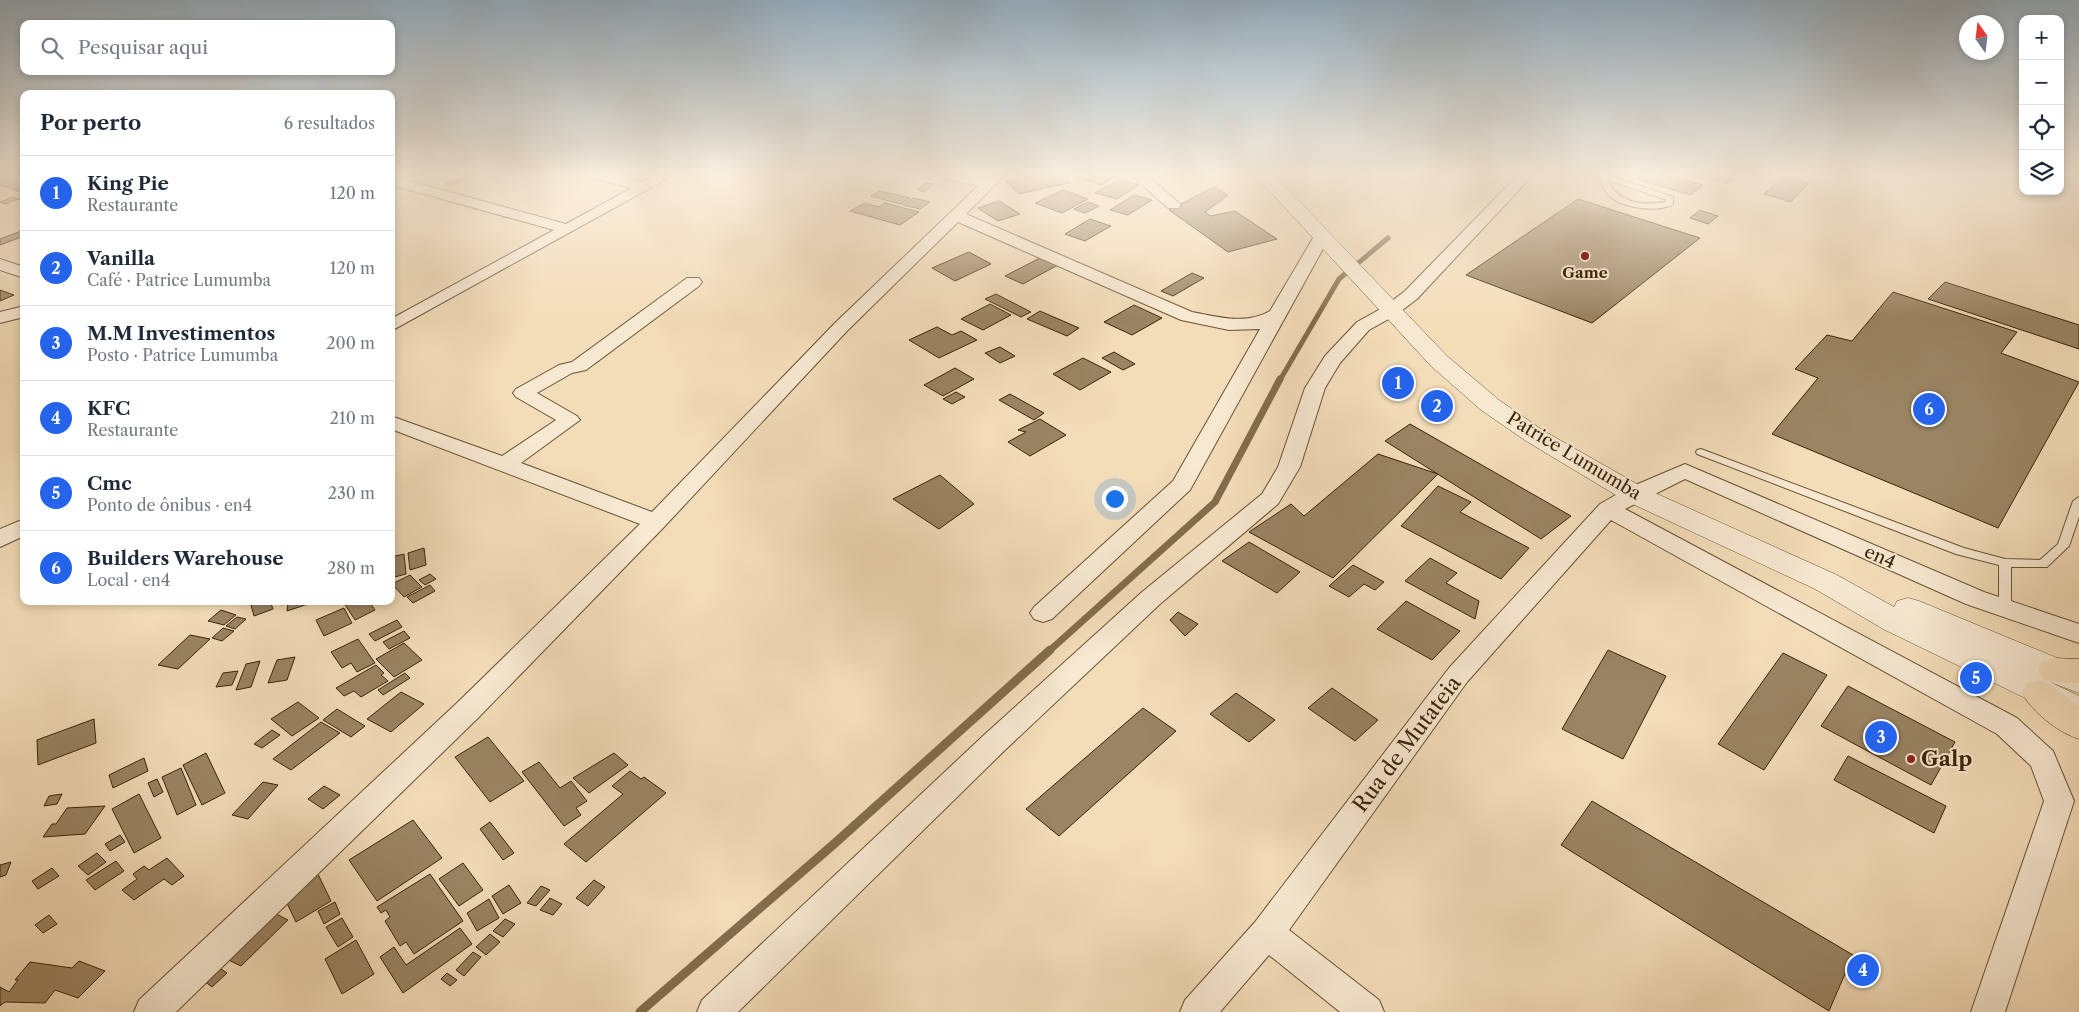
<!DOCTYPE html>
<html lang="pt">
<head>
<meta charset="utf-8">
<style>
	:root { --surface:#fff; --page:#f2f2f3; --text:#1f2937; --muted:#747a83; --line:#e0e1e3; --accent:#2563eb }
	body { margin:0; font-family:"Libre Caslon Text",serif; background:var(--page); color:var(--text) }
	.controls { position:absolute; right:15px; top:15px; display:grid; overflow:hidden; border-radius:10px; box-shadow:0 2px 8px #0003 }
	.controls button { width:45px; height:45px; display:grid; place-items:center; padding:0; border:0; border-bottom:1px solid var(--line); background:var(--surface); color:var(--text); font:25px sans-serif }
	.compass { position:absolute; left:1959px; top:15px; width:45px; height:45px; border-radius:50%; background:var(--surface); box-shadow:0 2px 8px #0003; rotate:346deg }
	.you { position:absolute; left:1114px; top:498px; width:18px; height:18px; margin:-12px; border:4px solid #fff; border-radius:50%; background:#1a73e8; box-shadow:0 0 0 8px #1a73e833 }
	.badge { display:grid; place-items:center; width:32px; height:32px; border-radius:50%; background:var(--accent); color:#fff; font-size:16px; font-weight:700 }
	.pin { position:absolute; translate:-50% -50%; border:2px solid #fff; box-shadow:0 1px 5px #0006 }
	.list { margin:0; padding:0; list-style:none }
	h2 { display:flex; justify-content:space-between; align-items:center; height:65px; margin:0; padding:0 20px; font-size:21px }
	h2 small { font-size:16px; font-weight:400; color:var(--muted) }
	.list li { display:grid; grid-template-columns:32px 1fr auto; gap:15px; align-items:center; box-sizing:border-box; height:75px; padding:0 20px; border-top:1px solid var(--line) }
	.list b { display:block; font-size:19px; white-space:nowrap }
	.list p { margin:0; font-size:16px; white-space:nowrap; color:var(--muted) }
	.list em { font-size:16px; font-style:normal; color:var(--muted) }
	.icon { flex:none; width:28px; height:28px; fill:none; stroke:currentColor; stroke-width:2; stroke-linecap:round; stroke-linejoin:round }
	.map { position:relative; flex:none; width:2079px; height:1012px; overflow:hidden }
	.search { position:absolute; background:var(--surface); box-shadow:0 2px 8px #0003; left:20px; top:20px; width:375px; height:55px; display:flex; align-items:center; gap:12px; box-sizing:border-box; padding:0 18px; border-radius:10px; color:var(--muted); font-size:19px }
	.panel { position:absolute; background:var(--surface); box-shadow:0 2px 8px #0003; left:20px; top:90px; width:375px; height:515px; border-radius:10px }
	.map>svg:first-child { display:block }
</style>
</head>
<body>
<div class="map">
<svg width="2079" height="1012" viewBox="0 0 2079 1012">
	<rect width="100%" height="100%" fill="#f3dcb8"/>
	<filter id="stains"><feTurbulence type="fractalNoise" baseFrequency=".004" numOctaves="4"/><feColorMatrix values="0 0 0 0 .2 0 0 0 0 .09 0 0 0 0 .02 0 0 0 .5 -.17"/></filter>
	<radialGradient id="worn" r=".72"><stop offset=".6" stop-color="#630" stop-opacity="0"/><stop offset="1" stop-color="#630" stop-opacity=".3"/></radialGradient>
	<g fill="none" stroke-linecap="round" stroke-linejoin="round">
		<!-- stream-far2 -->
		<path stroke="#836d4c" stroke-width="5" d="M1280 380 1339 279 1388 238"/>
		<!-- stream-far1 -->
		<path stroke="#836d4c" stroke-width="7" d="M1048 652 1215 502 1280 379"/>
		<!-- stream -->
		<path stroke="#836d4c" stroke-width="9" d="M640 1012 834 844 1050 650"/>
	</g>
	<!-- building -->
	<path fill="#9a8463" stroke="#3a2406" d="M0 176H5L18 181 4 187 0 185Z
		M458 176H473L450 186 445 184 461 177Z
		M1035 176 1049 187 1019 194 1006 181Z
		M1039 176H1064L1070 183 1049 187Z
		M1074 176H1117L1101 185Z
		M1641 176H1671L1703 185 1690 195 1637 179Z
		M1707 176H1737L1727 184 1706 178Z
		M1783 176 1809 183 1791 202 1764 194Z
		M1120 179 1139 185 1117 199 1095 193Z
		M24 181V194L7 187Z
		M925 183 933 184 925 192 917 190Z
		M1214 187 1228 195 1205 212 1211 216 1235 211 1277 239 1228 252 1169 210Z
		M1063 190 1088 199 1062 213 1035 203Z
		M880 191 910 198 901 204 871 196Z
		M1134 195 1152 200 1128 215 1110 210Z
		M13 197 17 199 24 197V202L18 199 5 204 0 202Z
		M913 198 930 202 920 209 903 205Z
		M1578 199 1700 238 1592 323 1466 275Z
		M999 201 1020 214 998 221 978 208Z
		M1088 202 1099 206 1085 213 1074 209Z
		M864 203 879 207 885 203 919 212 900 225 850 211Z
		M1700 210 1718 216 1708 224 1690 218Z
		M1090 219 1111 226 1085 241 1065 234Z
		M24 230V236L0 245V239Z
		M969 252 991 264 955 281 932 268Z
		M1040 258 1058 265 1023 284 1005 276Z
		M1192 273 1204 278 1173 296 1161 291Z
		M1945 282 2079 325V349L1928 299Z
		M0 290 14 295 0 301Z
		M1893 292 2017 332 2001 353 2079 382 1998 528 1772 434 1818 378 1795 369 1827 335 1852 341Z
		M996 294 1031 312 1021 317 985 299Z
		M990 304 1011 315 983 330 961 319Z
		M1134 305 1162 318 1132 335 1104 322Z
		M1040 311 1079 328 1067 336 1027 319Z
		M937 327 952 335 961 331 977 340 939 358 909 340Z
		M1000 347 1015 356 1000 363 985 353Z
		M1114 352 1135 364 1123 370 1102 358Z
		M1083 358 1111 372 1080 390 1053 374Z
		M955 368 974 379 943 396 924 385Z
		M956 392 965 397 952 404 943 399Z
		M1010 394 1044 413 1034 420 999 400Z
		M1040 419 1066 435 1030 456 1008 442 1026 432 1018 430Z
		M1410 424 1571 516 1541 539 1385 441Z
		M1378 454 1438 474 1333 578 1249 532 1291 504 1304 516Z
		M940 475 974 504 939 529 893 499Z
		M1438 486 1471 502 1460 512 1529 548 1501 579 1401 526Z
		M1249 542 1300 572 1277 593 1222 561Z
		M424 548 426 565 410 570 408 553Z
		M404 554 406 574 391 578V557Z
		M1430 558 1457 573 1446 583 1479 601 1475 619 1405 581Z
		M1353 565 1384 582 1375 590 1364 584 1349 597 1329 586Z
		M430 574 436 579 425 585 419 580Z
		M410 575 422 587 404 597 392 584Z
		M430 585 435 591 413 603 407 597Z
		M262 601H270L273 609 254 616 251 605Z
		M281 601H317L287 611 288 603 281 605Z
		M347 601H369L375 610 355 620 344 603Z
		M1406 601 1460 631 1432 660 1377 629Z
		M344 608 352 623 324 636 316 620Z
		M221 610 236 615 224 625 208 621Z
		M1178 612 1198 624 1185 636 1170 620Z
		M237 617 246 619 235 629 226 626Z
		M397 620 402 627 375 641 369 634Z
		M223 628 234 631 222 641 212 638Z
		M404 631 410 638 389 649 383 642Z
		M190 635 210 639 178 669 158 665Z
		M358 639 375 663 357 672 351 663 342 668 331 652Z
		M404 643 422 660 394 677 376 659Z
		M1608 650 1666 676 1623 759 1562 729Z
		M1783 653 1827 675 1764 770 1718 744Z
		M295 657 287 680 268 683 277 660Z
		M260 661 251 687 236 690 246 664Z
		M376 665 384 673 381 675 388 681 361 697 354 691 344 696 336 688Z
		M238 671 232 685 216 687 223 673Z
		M405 673 410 678 383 695 378 690Z
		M1848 686 1955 742 1931 785 1821 726Z
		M1332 688 1378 720 1355 741 1308 708Z
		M401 692 424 704 391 732 367 719Z
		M1236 693 1275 720 1249 742 1210 714Z
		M298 702 319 718 292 736 271 719Z
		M1143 708 1176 731 1059 836 1026 809Z
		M337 709 365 726 351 737 323 720Z
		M94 719 96 743 38 765 37 740Z
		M321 722 340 733 291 770 273 759Z
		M272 730 280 735 262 748 254 744Z
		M488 737 524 781 490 802 455 757Z
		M206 753 225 793 202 805 183 765Z
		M614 753 628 765 589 793 573 778Z
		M1848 756 1946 806 1934 833 1834 780Z
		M144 758 148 771 113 788 109 775Z
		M539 762 560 788 571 781 587 801 576 808 581 815 564 826 522 772Z
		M181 768 196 805 177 815 162 777Z
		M630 771 641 779 644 777 666 793 586 862 564 844 623 794 612 786Z
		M157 779 163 792 154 797 148 783Z
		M263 782 278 785 248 819 232 815Z
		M324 786 340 795 323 809 308 799Z
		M62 794 57 804 44 806 49 796Z
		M139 794 161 838 134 853 112 809Z
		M1592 801 1853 955 1829 1011 1561 845Z
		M105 806 85 834 43 837 52 824H56L67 808Z
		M413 820 442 858 377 901 349 860Z
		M490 822 514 853 503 860 480 829Z
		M120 835 125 842 110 851 105 844Z
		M97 853 106 862 88 875 78 866Z
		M167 858 184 876 172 885 164 879 134 900 122 890 137 879 133 874 144 866 149 870Z
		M116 861 124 871 95 890 86 880Z
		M11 862 6 875 0 877V865Z
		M463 863 483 890 459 906 439 879Z
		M52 868 59 876 38 889 32 881Z
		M315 868 331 901 296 922 284 897Z
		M430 874 463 921 414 954 406 942 400 946 385 921 390 917 386 910 381 913 377 907Z
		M594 880 605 887 588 906 576 898Z
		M509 885 521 903 503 914 492 896Z
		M541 886 550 890 536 906 527 903Z
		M550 898 562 904 553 915 540 910Z
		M489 899 499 918 477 931 467 913Z
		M335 902 340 914 324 924 318 911Z
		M270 911 288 920 241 966 222 957Z
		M49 915 57 924 43 933 35 925Z
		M342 918 353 937 338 947 326 927Z
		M505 919 515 924 503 937 493 931Z
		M460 928 472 944 403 993 380 957 394 947 406 965Z
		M490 934 500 942 486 955 476 947Z
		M356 940 374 974 342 994 325 959Z
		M473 952 481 957 464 976 456 970Z
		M79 961 105 971 78 998 55 990 45 1003 5 1002 0 1006V987L9 992 18 980H15L30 962 72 968Z
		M218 967 227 973 212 987 203 980Z
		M447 973 457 980 450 986 441 979Z"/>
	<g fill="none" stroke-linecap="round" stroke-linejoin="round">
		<!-- service casing -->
		<g stroke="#685232" stroke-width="2">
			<path id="service" d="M1597 176H1610L1673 197V204C1660 213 1625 208 1613 199 1605 193 1602 184 1597 176ZM1607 180 1659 197 1666 200V202C1642 206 1618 203 1607 180Z
				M1701 449 1964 548 2005 559 2040 560 2058 544 2073 501 2079 497V517L2069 546 2047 567H2011V609L2009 612H2001L1999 609V565L1956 554 1697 454 1696 452 1697 450Z"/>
		</g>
		<!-- minor casing -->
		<g stroke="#685232" stroke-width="2">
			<path id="minor" d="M391 176 566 224 632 188 595 179 593 176H618L643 182 654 176H672L391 331V319L554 230 391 185Z
				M944 176H972L986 179 988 176H1004L966 214 1192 312C1219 317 1245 325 1270 311L1316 233H1328L1330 236 1190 490 1052 619 1043 622 1034 619 1030 613 1034 607 1173 481 1260 329 1229 330 1181 320 958 222 847 331 664 527 478 718 176 1012H134L139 1000 458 702 640 524 391 429V416L502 456 556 420 516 397 513 393 516 389 559 365 572 362 687 278H699L702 282 699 286 586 370 572 373 537 393 577 416 580 420 521 463 652 512 835 323 978 186 946 179Z
				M1132 176H1148L1181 205 1178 208H1168Z
				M1517 176H1532L1417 299 1396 315 1369 330 1340 363 1325 388 1300 467 1278 504 1160 604 1004 751 738 1012H697L702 1000 984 735 1142 592 1262 494 1278 467 1305 388 1325 356 1357 322 1384 307 1405 291Z
				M0 259 24 267V278L0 270Z
				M24 306V317L0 323V312Z
				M1685 464 1984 592 2079 624V643L1966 604 1685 479 1625 509 2017 718 2053 751 2074 801 2005 1012H1971L2044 801 2031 766 1997 734 1611 520 1467 682 1289 930 1379 1000 1384 1012H1340L1269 955 1220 1012H1180L1185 1000 1255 922 1449 668 1600 504 1626 489Z
				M24 519V536L0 547V529Z"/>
		</g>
		<!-- tertiary casing -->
		<g stroke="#685232" stroke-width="1">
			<path id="tertiary" d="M1256 176H1275L1447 356 1499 400 1544 431 1644 488 1837 575 1894 607 1897 601 1908 598 1919 601 2079 667V693L2050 682 2079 696V724L1885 630 1815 589 1624 500 1526 441 1481 410 1431 366Z"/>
		</g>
		<!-- trunk casing -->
		<g stroke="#3a2406" stroke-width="1">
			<path id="trunk" d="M2054 658 2079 659V683L2054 682 2043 679 2038 670 2043 661Z
				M2038 680 2050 684 2079 707V739C2059 733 2032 712 2022 693L2026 684Z"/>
		</g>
		<!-- service -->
		<use href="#service" fill="#f7e8d1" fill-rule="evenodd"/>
		<!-- minor -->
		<use href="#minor" fill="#f7e8d1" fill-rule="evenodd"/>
		<!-- tertiary -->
		<use href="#tertiary" fill="#f7e8d1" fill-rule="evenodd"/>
		<!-- trunk -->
		<use href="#trunk" fill="#f3dcb8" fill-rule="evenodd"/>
	</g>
	<!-- sky -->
	<linearGradient id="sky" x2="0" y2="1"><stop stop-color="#93abbc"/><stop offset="0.55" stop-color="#faefdf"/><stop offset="1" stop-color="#faefdf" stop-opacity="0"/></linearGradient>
	<rect width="2079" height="318" fill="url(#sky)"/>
	<!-- markers -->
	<g fill="#8f2418" stroke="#f7e8d1" stroke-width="2">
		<circle cx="1585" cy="256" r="5"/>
		<circle cx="1911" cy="759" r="5"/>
	</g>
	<g text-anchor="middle" stroke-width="4" stroke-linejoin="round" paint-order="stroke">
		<!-- far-poi labels -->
		<g font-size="15" font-weight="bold" fill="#3a2406" stroke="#f7e8d1">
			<text x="1585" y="278">Game</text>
		</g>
		<!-- street labels -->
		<g font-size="18" fill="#3a2406" stroke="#f7e8d1">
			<text transform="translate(1574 456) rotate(31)" y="6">Patrice Lumumba</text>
			<text transform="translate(1880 557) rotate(24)" y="6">en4</text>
		</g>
		<!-- near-street labels -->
		<g font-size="21" fill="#3a2406" stroke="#f7e8d1">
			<text transform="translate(1407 744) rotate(-53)" y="7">Rua de Mutateia</text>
		</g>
		<!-- near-poi labels -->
		<g font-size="21" font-weight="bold" fill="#3a2406" stroke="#f7e8d1" text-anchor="start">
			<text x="1921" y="766">Galp</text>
		</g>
	</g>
	<rect width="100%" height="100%" filter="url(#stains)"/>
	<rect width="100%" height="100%" fill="url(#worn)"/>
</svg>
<div class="controls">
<button>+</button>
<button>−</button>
<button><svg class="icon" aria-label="locate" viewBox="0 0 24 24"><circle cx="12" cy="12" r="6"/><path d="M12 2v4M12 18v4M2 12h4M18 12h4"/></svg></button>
<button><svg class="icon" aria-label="layers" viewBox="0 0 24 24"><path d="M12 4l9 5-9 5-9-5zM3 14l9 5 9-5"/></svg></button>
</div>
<svg class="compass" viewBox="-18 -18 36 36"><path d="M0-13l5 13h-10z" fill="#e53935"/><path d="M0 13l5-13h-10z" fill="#747a83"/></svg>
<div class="you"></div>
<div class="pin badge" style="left:1398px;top:383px">1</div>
<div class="pin badge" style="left:1437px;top:406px">2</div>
<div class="pin badge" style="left:1881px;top:737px">3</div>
<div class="pin badge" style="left:1863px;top:970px">4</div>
<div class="pin badge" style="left:1976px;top:678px">5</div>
<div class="pin badge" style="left:1929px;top:409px">6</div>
<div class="search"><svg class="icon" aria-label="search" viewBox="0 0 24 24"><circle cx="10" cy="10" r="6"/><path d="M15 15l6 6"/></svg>Pesquisar aqui</div>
<section class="panel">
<h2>Por perto<small>6 resultados</small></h2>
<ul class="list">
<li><span class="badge">1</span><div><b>King Pie</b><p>Restaurante</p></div><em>120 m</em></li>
<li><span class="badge">2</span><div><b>Vanilla</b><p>Café · Patrice Lumumba</p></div><em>120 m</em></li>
<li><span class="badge">3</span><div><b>M.M Investimentos</b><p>Posto · Patrice Lumumba</p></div><em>200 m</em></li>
<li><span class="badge">4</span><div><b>KFC</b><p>Restaurante</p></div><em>210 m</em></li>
<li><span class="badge">5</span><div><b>Cmc</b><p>Ponto de ônibus · en4</p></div><em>230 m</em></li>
<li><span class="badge">6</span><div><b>Builders Warehouse</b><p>Local · en4</p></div><em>280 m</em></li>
</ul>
</section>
</div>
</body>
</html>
